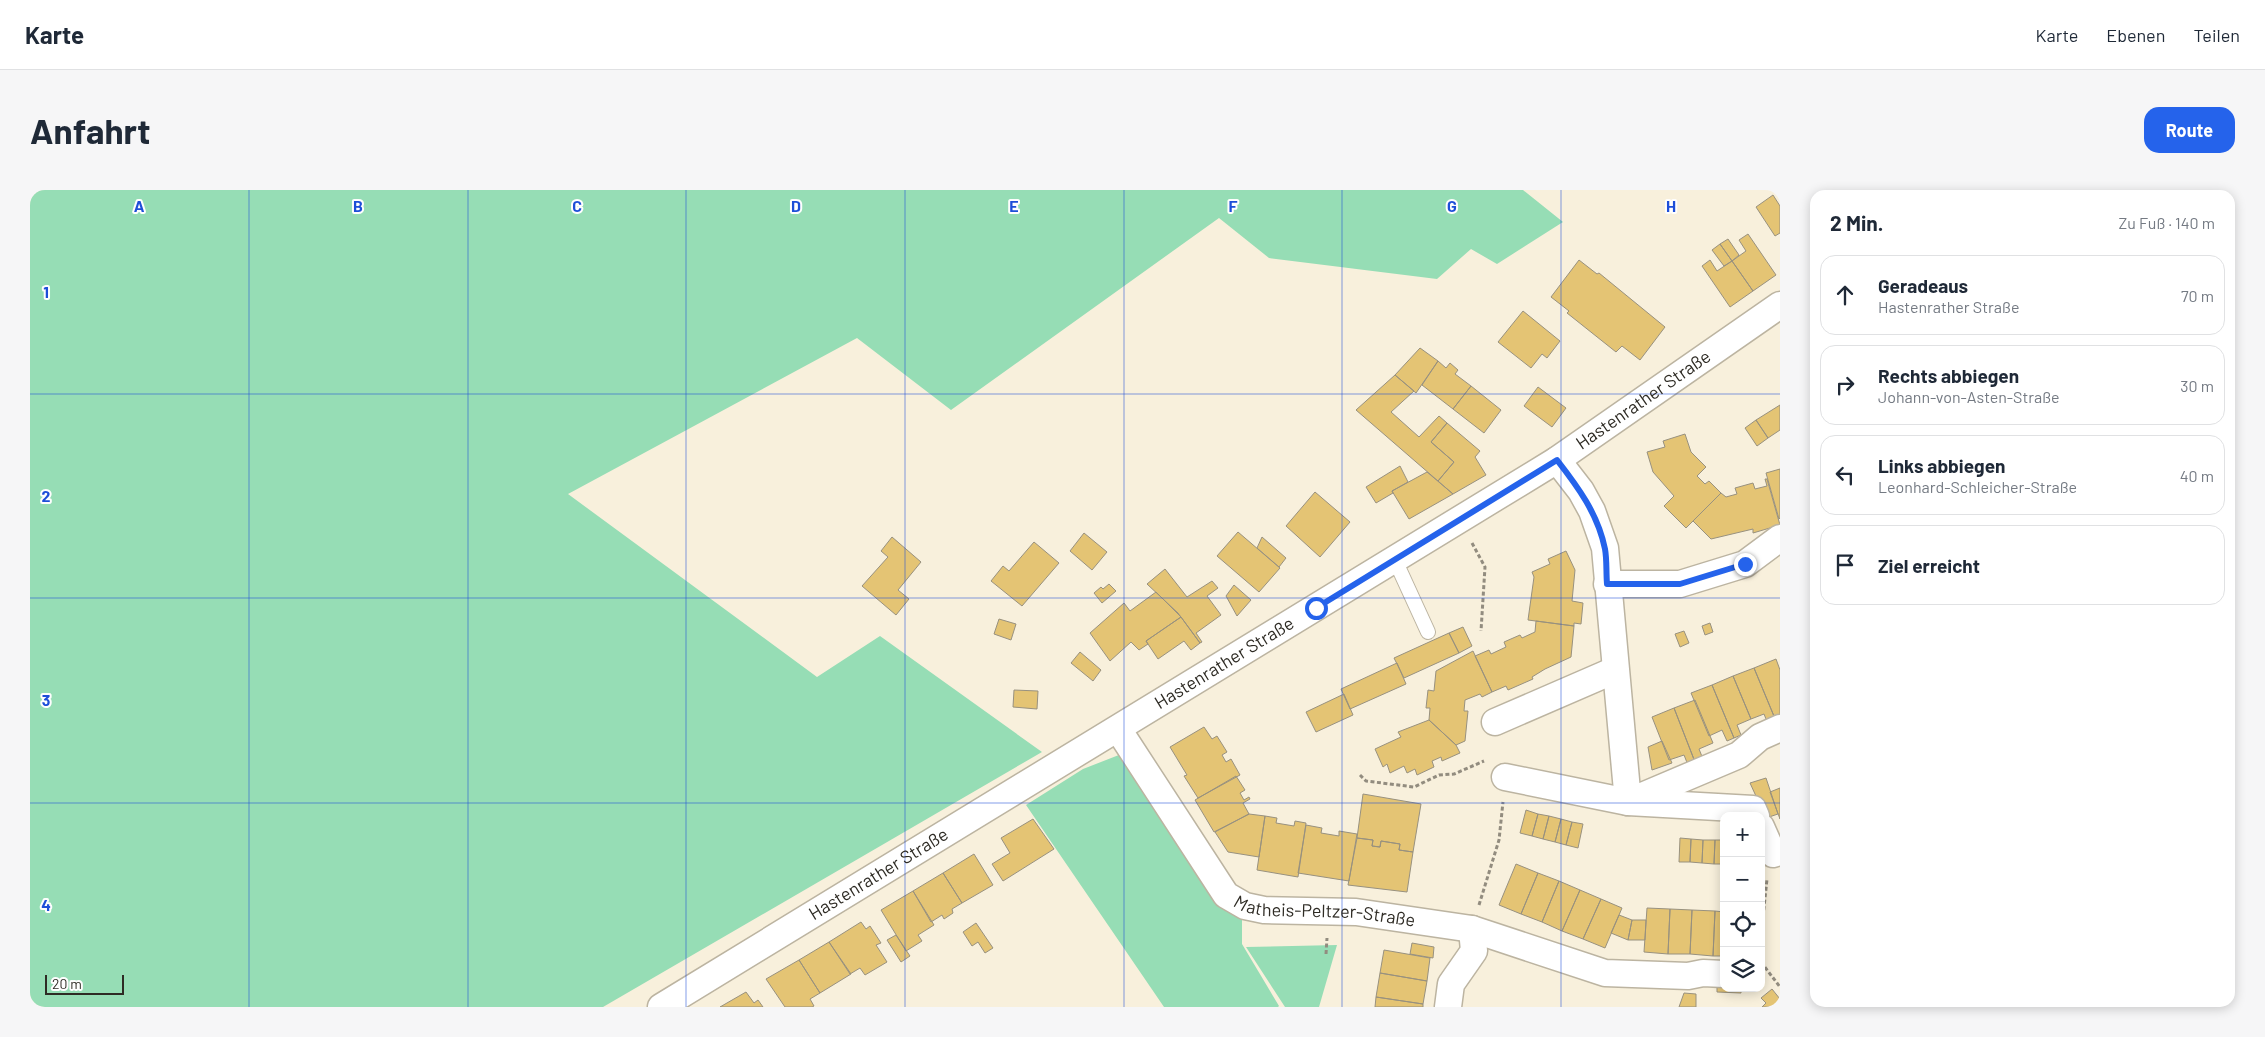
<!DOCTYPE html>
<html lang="de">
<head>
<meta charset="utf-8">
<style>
	:root { --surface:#fff; --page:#f6f6f7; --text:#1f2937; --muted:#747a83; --line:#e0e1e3; --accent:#2563eb }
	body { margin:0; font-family:Barlow,sans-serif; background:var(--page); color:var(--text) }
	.controls { position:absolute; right:15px; bottom:15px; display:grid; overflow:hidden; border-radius:10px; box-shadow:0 2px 12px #0003 }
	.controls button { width:45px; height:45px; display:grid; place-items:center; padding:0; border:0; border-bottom:1px solid var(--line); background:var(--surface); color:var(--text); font:25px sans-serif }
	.scale { position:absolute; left:15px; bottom:12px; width:79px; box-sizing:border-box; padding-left:5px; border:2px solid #2e2b24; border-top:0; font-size:14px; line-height:18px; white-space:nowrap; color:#2e2b24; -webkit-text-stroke:4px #fefefe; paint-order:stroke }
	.stop { position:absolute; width:15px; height:15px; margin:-11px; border:4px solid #2563eb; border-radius:50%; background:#fff }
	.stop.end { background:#2563eb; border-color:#fff; box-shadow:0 1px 5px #0008 }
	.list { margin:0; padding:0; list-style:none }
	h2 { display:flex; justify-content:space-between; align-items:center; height:65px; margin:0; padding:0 20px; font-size:21px }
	h2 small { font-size:16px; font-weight:400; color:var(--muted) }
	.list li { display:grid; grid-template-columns:32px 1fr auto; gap:15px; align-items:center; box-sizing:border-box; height:80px; margin:0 10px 10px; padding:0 10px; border:1px solid var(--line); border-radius:15px }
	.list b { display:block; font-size:19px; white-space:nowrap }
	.list p { margin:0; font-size:16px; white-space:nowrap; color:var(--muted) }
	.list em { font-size:16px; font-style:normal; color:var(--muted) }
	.icon { flex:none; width:28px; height:28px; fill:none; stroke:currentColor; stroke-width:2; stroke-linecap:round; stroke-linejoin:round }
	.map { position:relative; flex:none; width:1750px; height:817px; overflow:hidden; border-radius:15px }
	header { display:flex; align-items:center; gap:30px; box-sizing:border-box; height:70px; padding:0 25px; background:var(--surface); border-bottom:1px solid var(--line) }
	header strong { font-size:24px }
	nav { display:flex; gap:28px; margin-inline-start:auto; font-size:18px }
	.intro { display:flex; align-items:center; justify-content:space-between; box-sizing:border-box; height:120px; padding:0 30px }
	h1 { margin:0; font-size:35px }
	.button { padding:12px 22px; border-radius:15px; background:var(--accent); color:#fff; font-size:18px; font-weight:700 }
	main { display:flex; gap:30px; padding:0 30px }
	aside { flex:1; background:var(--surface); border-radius:15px; box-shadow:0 2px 12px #0003 }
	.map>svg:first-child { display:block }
</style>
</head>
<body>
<header>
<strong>Karte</strong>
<nav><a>Karte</a><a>Ebenen</a><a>Teilen</a></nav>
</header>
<div class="intro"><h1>Anfahrt</h1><a class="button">Route</a></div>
<main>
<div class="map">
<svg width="1750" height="817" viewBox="0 0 1750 817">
	<rect width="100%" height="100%" fill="#f8f0dc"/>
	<!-- green -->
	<path fill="#96ddb5" d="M0 0H1493L1533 32 1467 74 1441 59 1407 89 1239 68 1189 28 921 220 827 148 538 304 787 487 850 446 1012 562 573 817H0Z
		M1094 563 1212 722V754L1249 816 1248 817H1134L996 615 1053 579Z
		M1307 755 1289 817H1255L1216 757Z"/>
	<!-- building -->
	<path fill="#e4c474" stroke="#98917f" d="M1743 5 1750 16V43L1745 46 1726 17Z
		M1718 44 1746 85 1723 101 1702 71 1716 61 1709 50Z
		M1698 49 1709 65 1702 71 1690 54Z
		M1690 54 1702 71 1694 76 1682 60Z
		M1549 70 1567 84 1569 83 1635 137 1610 170 1592 156 1586 162 1537 123 1539 121 1521 107Z
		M1680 70 1687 81 1702 71 1723 101 1700 117 1672 76Z
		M1493 121 1530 151 1517 168 1512 164 1501 178 1468 152Z
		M1390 158 1408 171 1386 203 1365 185Z
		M1408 171 1416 178 1420 173 1428 180 1425 184 1441 196 1423 219 1392 195Z
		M1365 185 1384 201 1361 222 1389 247 1409 226 1417 233 1401 252 1424 272 1408 291 1326 220Z
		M1441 196 1471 220 1454 243 1423 219Z
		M1508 197 1536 218 1522 237 1494 216Z
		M1750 215V240L1738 248 1726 230Z
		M1726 230 1738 248 1727 256 1715 238Z
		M1417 233 1450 261 1445 267 1456 285 1423 304 1408 291 1424 272 1401 252Z
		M1655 244 1661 262 1676 277 1667 286 1675 294 1679 291 1691 303 1656 338 1634 316 1644 306 1623 282 1617 262 1635 257 1633 251Z
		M1370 276 1378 292 1362 301 1363 303 1346 313 1336 297Z
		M1750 279V328L1749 329 1736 283Z
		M1397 282 1423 304 1379 329 1362 301Z
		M1735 289H1737L1750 335 1723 343V339L1681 349 1663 331 1691 303 1696 307 1707 304 1705 298 1723 293 1725 299 1737 296Z
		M1285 302 1320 332 1290 367 1256 336Z
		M1208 342 1250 378 1229 402 1187 366Z
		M1054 343 1077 362 1062 380 1040 361Z
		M862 347 891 372 868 400 879 409 866 425 832 396 858 367 851 361Z
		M1232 347 1256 368 1249 377 1227 358Z
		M1004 352 1029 373 992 416 961 391 973 376 979 381Z
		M1536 361 1545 380 1542 411 1553 413 1551 434 1544 433V436L1498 430 1504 387 1502 382 1520 374 1518 369Z
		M1135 379 1157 407 1182 391 1188 398 1177 406 1191 425 1166 443 1172 452 1170 453 1148 423 1117 394Z
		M1079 394 1086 401 1072 413 1064 403 1071 397 1073 399Z
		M1204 395 1221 410 1207 426 1196 406Z
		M1126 402 1151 427 1116 451 1118 454 1109 460 1101 452 1080 471 1060 443 1094 413 1100 421Z
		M1151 427 1170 453 1161 460 1154 451 1128 469 1116 451Z
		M969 429 986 434 981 450 964 444Z
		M1506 431 1544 436 1541 467 1515 479 1502 487 1503 489 1478 500 1476 496 1462 502 1445 466 1459 460 1461 464 1476 457 1474 452 1490 445 1492 448 1505 442Z
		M1680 433 1683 442 1675 445 1672 436Z
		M1433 437 1442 456 1429 463 1419 443Z
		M1654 441 1659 453 1650 457 1645 444Z
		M1419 443 1429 463 1374 488 1364 468Z
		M1443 461 1462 502 1452 507 1450 504 1435 510 1434 521H1438L1435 551 1426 555 1399 530 1400 518H1396L1398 500 1404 501 1406 481Z
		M1050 462 1071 480 1063 491 1041 473Z
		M1746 469 1750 480V529L1746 531 1724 478Z
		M1367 473 1376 494 1320 519 1311 499Z
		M1724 478 1746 531 1738 534 1734 524 1721 529 1703 486Z
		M1703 486 1721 529 1707 535 1711 545 1704 548 1682 495Z
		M1682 495 1704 548 1697 551 1692 540 1679 546 1661 503Z
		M984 500 1008 501 1007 519 983 517Z
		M1314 504 1323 525 1286 542 1276 522Z
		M1665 510 1683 553 1669 559 1673 569 1665 572 1644 518Z
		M1644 518 1665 572 1658 575 1654 565 1639 570 1622 527Z
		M1399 530 1426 555 1430 563 1412 571 1411 567 1402 571 1404 577 1387 585 1385 579 1377 583 1374 576 1360 583 1357 574 1353 577 1345 559 1371 547 1368 542Z
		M1174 537 1182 549 1187 546 1197 562 1192 565 1196 572 1201 569 1210 585 1168 608 1154 586 1157 585 1140 557Z
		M1632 551 1642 573 1622 580 1618 557Z
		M1206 586 1215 600 1210 603 1214 610 1219 607 1220 609 1213 613 1219 624 1184 642 1165 610Z
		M1736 588 1748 624 1736 628 1720 593Z
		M1750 598V629L1740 602Z
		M1333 604 1391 614 1383 662 1369 660 1370 654 1351 651 1350 657 1342 656 1343 650 1327 648Z
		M1496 620 1508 624 1502 646 1490 643Z
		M1219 624 1235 626 1229 667 1198 662 1185 642Z
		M1508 624 1519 626 1513 649 1502 646Z
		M1235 626 1247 628 1246 633 1264 636 1265 631 1276 633 1268 687 1227 680Z
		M1519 626 1531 629 1525 652 1513 649Z
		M1003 629 1024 659 973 691 962 674 980 663 971 648Z
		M1531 629 1542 632 1536 655 1525 652Z
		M1542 632 1553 634 1548 658 1536 655Z
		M1276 635 1292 638 1291 643 1309 646V641L1327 644 1319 691 1268 683Z
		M1327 648 1343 650 1342 656 1350 657 1351 651 1370 654 1369 660 1383 662 1377 702 1318 695Z
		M1650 648 1661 649 1660 672H1649Z
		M1661 649 1673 650 1672 673 1660 672Z
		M1673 650H1685L1684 674 1672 673Z
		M1685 650H1694V674H1684Z
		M944 664 963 695 932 713 913 683Z
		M1486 674 1508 683 1491 724 1469 715Z
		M913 683 932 713 922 719 923 723 914 729 912 725 901 732 883 701Z
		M1508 683 1529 691 1512 732 1491 724Z
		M1529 691 1550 700 1532 741 1512 732Z
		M1550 700 1571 709 1553 749 1532 741Z
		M883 701 904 735 888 745 892 751 876 761 851 720Z
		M1571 709 1592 718 1575 758 1553 749Z
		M1617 718 1640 719 1638 764 1614 762Z
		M1640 719 1662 720 1660 764H1638Z
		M1662 720 1685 721 1683 766 1660 764Z
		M1685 721 1694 722V766H1683Z
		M1589 725 1602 730 1598 750 1581 743Z
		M1602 730H1616L1615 750H1598Z
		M831 732 836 739 840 736 851 753 846 755 857 772 835 785 830 778 820 784 799 752Z
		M946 733 963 758 955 763 948 752 942 756 933 742Z
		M866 745 880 766 871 772 857 750Z
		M799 752 821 784 790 803 769 770Z
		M1382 753 1404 757 1403 768 1380 764Z
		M1354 760 1400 768 1397 791 1350 783Z
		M769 770 790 803 780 809 784 816 782 817H755L736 789Z
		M1350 783 1397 791 1393 814 1346 807Z
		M1687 789 1694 790V798H1711V803L1687 802Z
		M1742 799 1750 809V817H1732L1736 813 1731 808Z
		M716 802 724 813 728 810 733 817H690Z
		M1654 803 1666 804V817H1649Z
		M1346 807 1393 814V817H1345Z"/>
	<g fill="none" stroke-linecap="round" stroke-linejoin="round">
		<!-- lane casing -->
		<g stroke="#bcb4a1" stroke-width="16">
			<path id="lane" d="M1365 370 1398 442"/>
		</g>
		<!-- street casing -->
		<g stroke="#bcb4a1" stroke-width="29">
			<g id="street">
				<path d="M1527 270 1551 301 1562 321 1575 358 1598 612 1709 565 1730 547 1750 538"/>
				<path d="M1577 394H1650L1715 374 1750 348"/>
				<path d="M1465 532 1585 480"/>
				<path id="s1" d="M1088 539 1196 705 1215 716 1234 720 1326 722 1442 739 1575 783 1658 786 1673 783 1694 784"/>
				<path d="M1475 587 1598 612 1723 619 1726 626"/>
				<path d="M1731 637 1743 664 1750 662"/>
				<path id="s2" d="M631 817 1527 270 1750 115"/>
				<path d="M1418 817 1421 794 1444 761 1442 739"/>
			</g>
		</g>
		<!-- path -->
		<path stroke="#928c7f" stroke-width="3" stroke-dasharray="4 2.5" stroke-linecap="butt" d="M1442 353 1455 377 1451 441
			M1330 585 1336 591 1384 597 1409 585 1424 584 1454 571
			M1449 715 1469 650 1473 612
			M1731 746 1737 689
			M1296 764 1297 748
			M1731 772 1750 797"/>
		<!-- lane -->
		<use href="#lane" stroke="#fff" stroke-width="14"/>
		<!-- street -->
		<use href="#street" stroke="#fff" stroke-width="26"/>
	</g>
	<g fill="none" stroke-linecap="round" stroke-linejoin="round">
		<!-- route -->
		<path stroke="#2563eb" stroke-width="6" d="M1286 418 1527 270C1548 297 1568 324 1575 359 1577 370 1576 382 1577 394H1650L1715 374"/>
	</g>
	<!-- grid -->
	<path fill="none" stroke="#1d4ed8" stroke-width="1" stroke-opacity="0.55" d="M219 0V817M438 0V817M656 0V817M875 0V817M1094 0V817M1312 0V817M1531 0V817M0 204H1750M0 408H1750M0 613H1750"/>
	<g text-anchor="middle" stroke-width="4" stroke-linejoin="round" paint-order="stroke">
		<!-- street labels -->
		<g font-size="18" fill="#2e2b24" stroke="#fefefe">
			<text dy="6" stroke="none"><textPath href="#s2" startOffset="1155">Hastenrather Straße</textPath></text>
			<text dy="6" stroke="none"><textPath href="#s2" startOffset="660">Hastenrather Straße</textPath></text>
			<text dy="6" stroke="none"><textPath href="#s2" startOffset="255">Hastenrather Straße</textPath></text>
			<text dy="6" stroke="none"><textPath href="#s1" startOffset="300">Matheis-Peltzer-Straße</textPath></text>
		</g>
	</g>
	<g font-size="16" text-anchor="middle" font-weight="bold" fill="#1d4ed8" stroke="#fefefe" stroke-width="4" stroke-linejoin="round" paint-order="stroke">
		<text x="109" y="22">A</text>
		<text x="328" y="22">B</text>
		<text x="547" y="22">C</text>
		<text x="766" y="22">D</text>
		<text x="984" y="22">E</text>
		<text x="1203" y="22">F</text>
		<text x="1422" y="22">G</text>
		<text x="1641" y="22">H</text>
		<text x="16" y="108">1</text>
		<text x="16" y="312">2</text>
		<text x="16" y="516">3</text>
		<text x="16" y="721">4</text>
	</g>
</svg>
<div class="controls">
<button>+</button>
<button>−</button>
<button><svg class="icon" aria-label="locate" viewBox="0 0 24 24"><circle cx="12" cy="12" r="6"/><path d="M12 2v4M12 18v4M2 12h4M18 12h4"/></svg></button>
<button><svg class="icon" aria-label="layers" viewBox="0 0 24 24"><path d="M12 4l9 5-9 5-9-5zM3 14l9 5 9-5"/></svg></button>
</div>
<div class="scale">20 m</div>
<div class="stop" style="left:1286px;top:418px"></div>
<div class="stop end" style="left:1715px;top:374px"></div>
</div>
<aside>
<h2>2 Min.<small>Zu Fuß · 140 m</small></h2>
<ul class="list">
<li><svg class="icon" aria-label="ahead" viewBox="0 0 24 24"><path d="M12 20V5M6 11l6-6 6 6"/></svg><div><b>Geradeaus</b><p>Hastenrather Straße</p></div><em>70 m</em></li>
<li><svg class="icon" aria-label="right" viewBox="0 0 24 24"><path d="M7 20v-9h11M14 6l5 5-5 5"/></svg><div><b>Rechts abbiegen</b><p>Johann-von-Asten-Straße</p></div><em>30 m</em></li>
<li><svg class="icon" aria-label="left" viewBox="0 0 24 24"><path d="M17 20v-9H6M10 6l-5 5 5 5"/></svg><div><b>Links abbiegen</b><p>Leonhard-Schleicher-Straße</p></div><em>40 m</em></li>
<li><svg class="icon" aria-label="arrive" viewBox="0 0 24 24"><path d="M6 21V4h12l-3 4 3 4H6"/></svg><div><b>Ziel erreicht</b></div></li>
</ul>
</aside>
</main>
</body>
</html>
